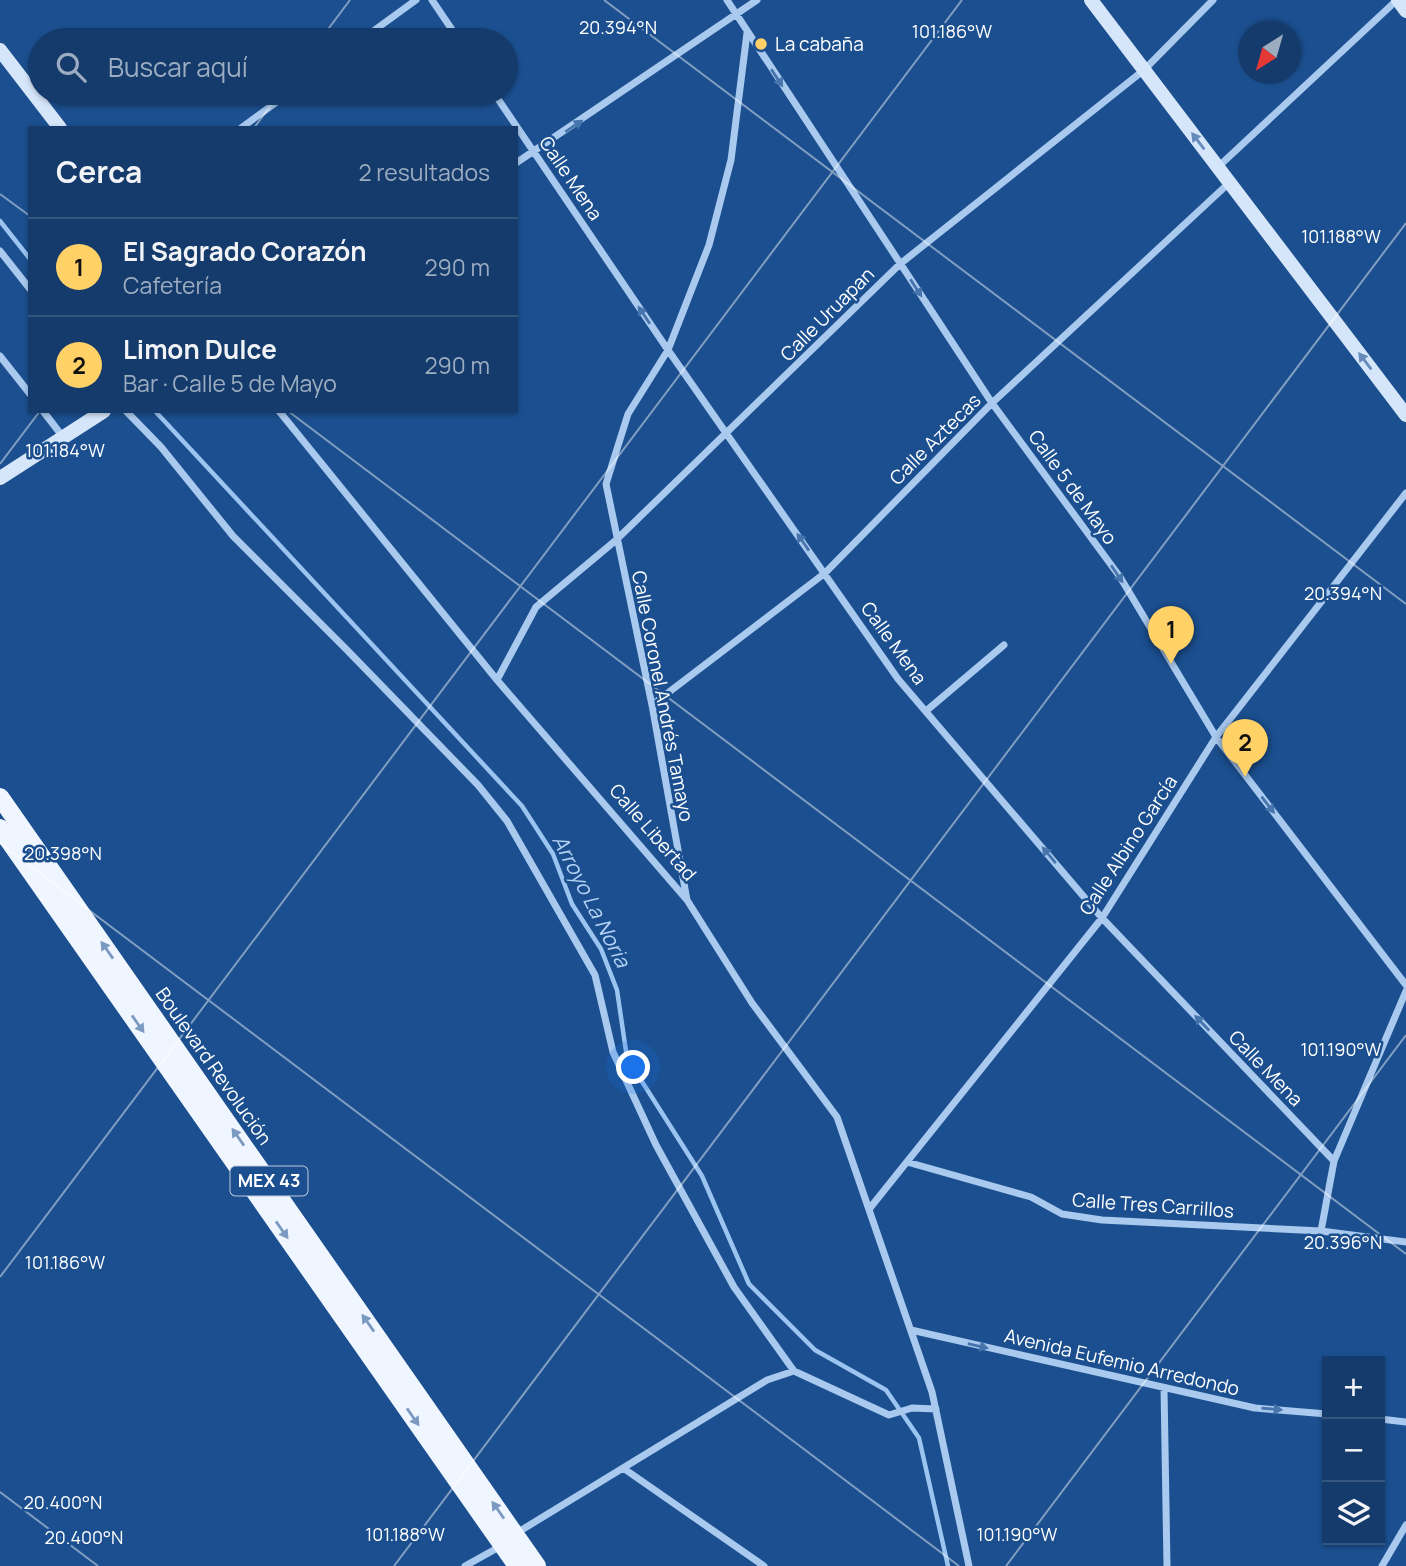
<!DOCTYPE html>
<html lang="es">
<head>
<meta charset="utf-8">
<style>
	:root { --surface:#143b6b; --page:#1d4271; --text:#f1f3f6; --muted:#9dadc1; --line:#33557e; --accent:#ffd166 }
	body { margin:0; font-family:Manrope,sans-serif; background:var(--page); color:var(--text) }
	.controls { position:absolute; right:21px; bottom:21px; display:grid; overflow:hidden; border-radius:0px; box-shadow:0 2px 5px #0004 }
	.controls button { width:63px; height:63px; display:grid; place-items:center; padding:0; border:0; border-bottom:2px solid var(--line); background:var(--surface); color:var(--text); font:35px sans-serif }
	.compass { position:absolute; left:1238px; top:21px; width:63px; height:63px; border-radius:50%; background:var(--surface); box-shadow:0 2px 5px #0004; rotate:217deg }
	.you { position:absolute; left:634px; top:1068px; width:24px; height:24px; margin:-18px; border:5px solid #fff; border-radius:50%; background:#1a73e8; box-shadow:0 0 0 10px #1a73e833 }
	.badge { display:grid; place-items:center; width:46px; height:46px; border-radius:50%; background:var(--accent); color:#111; font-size:23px; font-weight:700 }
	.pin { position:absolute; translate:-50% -58px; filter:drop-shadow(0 2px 4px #0008) }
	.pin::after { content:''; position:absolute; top:37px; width:24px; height:21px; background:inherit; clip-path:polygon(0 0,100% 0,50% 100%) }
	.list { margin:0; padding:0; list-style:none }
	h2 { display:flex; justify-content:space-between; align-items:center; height:91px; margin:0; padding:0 28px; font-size:30px }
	h2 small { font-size:23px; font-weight:400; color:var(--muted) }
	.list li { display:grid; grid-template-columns:46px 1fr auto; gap:21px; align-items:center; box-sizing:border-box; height:98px; padding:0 28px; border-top:2px solid var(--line) }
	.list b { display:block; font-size:26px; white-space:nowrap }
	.list p { margin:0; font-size:23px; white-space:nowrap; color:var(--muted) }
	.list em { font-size:23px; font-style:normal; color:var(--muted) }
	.icon { flex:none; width:38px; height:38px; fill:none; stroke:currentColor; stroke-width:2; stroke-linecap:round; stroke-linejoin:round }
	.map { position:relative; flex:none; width:1406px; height:1566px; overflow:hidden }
	.search { position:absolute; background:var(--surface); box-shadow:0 2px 5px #0004; left:28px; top:28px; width:490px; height:77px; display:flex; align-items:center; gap:18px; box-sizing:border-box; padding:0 24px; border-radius:38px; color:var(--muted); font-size:26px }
	.panel { position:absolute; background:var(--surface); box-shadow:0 2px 5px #0004; left:28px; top:126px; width:490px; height:287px; border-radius:0px }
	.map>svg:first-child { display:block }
</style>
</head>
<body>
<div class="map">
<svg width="1406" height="1566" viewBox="0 0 1406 1566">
	<rect width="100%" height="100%" fill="#1b4f8f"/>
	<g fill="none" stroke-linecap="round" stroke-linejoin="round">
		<!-- stream -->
		<path stroke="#9cc4f0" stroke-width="4.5" d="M0 221 30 259
			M155 411 522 806 553 854 572 904 601 949 617 990 627 1058 702 1176 749 1284 815 1350 886 1390 919 1438 948 1566"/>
		<!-- street -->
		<path stroke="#a9c9ee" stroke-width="7" d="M432 0 459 40
			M727 0 992 403 1120 577 1216 737 1406 985
			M361 40 416 0
			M494 93 668 350 898 679 1102 918 1334 1161
			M241 128 289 93
			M516 163 757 0
			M1218 167 1397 0
			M0 251 30 289
			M0 356 30 394
			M43 411 63 437
			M126 411 161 447 233 536 347 650 478 785 507 821 595 975 613 1052 656 1145 734 1287 794 1371
			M279 411 497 680 687 900 752 1003 837 1117 932 1392 969 1566
			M497 680 536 607 615 541 900 264 1144 70 1213 0
			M652 705 825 573 992 403 1229 183
			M926 711 1004 645
			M687 900 652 705 606 484 628 414 668 350 709 245 731 160 747 33
			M907 1162 1031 1197 1062 1214 1102 1220 1321 1231 1406 1242
			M870 1208 1102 918 1216 737 1406 493
			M1321 1231 1334 1161 1406 991
			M911 1330 1255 1408 1327 1414
			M1164 1388 1167 1566
			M1380 1419 1406 1422
			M623 1468 764 1566
			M515 1534 767 1380 794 1371 889 1415 912 1408 936 1409
			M465 1566 501 1546
			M1382 1566 1406 1525"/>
		<!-- secondary -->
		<path stroke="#d6e6fa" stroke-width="14" d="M1091 0 1406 415
			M1398 0 1406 11
			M0 50 60 128
			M0 478 104 411"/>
		<!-- primary -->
		<path stroke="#f0f6ff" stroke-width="18" d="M0 797 537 1566
			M0 828 517 1566"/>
	</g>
	<!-- one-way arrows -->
	<defs><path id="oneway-solid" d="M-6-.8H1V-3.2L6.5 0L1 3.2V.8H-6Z" transform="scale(1.75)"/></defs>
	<g fill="#4674ac">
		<use href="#oneway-solid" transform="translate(777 78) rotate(57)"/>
		<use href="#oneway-solid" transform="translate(574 126) rotate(-34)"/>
		<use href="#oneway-solid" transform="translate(916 288) rotate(57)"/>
		<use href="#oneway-solid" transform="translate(644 315) rotate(-124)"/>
		<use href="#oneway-solid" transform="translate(803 542) rotate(-125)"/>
		<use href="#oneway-solid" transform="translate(1117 574) rotate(56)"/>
		<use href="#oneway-solid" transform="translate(1268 805) rotate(52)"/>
		<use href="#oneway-solid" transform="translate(1049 855) rotate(-130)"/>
		<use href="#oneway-solid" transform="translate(1202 1023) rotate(-134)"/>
		<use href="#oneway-solid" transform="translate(978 1346) rotate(13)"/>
		<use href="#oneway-solid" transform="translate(1272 1409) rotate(5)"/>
	</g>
	<g fill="#668bba">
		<use href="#oneway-solid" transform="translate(1198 141) rotate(-127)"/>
		<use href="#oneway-solid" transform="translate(1365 361) rotate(-127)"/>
	</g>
	<g fill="#7b9ac1">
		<use href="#oneway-solid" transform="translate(107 950) rotate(-125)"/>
		<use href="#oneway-solid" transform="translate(138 1024) rotate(55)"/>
		<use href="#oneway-solid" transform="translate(238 1137) rotate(-125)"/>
		<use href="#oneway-solid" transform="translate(282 1230) rotate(55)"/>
		<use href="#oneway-solid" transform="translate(368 1323) rotate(-125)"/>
		<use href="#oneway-solid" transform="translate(413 1417) rotate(55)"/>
		<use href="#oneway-solid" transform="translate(498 1510) rotate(-125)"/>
	</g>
	<!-- ticks -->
	<path fill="none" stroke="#fff" stroke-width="2" stroke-opacity="0.45" d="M604 0 1406 604M320 40 350 0M254 128 280 93M0 194 30 216M288 411 1406 1254M0 464 40 411M0 843 959 1566M0 1277 962 0M0 1492 98 1566M394 1566 1406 223M1006 1566 1406 1035"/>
	<!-- markers -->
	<circle fill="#ffd166" stroke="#1b4f8f" stroke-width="2.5" cx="761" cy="44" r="7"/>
	<g text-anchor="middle" stroke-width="5" stroke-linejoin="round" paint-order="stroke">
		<!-- shield labels -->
		<rect fill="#1b4f8f" stroke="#bbcadd" stroke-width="2" x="230.5" y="1166.5" width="77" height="29" rx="5"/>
		<g font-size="18" font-weight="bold" fill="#fff">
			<text x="269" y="1187">MEX 43</text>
		</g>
		<!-- poi labels -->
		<g font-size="19" fill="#fff" stroke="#1b4f8f" text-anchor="start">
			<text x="775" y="51">La cabaña</text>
		</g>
		<!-- street labels -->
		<g font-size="19" fill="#fff" stroke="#1b4f8f">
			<text transform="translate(571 178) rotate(56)" y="7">Calle Mena</text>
			<text transform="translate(827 314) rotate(-45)" y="7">Calle Uruapan</text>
			<text transform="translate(935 439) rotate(-45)" y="7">Calle Aztecas</text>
			<text transform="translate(1073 487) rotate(54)" y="7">Calle 5 de Mayo</text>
			<text transform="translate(894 643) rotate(54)" y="7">Calle Mena</text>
			<text transform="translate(663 696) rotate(79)" y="7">Calle Coronel Andrés Tamayo</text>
			<text transform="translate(653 832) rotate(49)" y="7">Calle Libertad</text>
			<text transform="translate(1128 845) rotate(-57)" y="7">Calle Albino García</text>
			<text transform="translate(214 1066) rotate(55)" y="7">Boulevard Revolución</text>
			<text transform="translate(1266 1068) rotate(46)" y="7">Calle Mena</text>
			<text transform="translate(1153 1205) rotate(4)" y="7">Calle Tres Carrillos</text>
			<text transform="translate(1122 1362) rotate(13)" y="7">Avenida Eufemio Arredondo</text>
		</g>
		<!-- water labels -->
		<g font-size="21" font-style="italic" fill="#b5d3f5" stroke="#1b4f8f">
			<text transform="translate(591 901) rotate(63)" y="7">Arroyo La Noria</text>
		</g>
	</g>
	<g font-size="18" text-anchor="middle" fill="#fff" stroke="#1b4f8f" stroke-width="5" stroke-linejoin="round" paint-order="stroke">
		<text x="618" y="34">20.394°N</text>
		<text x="952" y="38">101.186°W</text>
		<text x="1341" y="243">101.188°W</text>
		<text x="65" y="457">101.184°W</text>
		<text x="1343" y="600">20.394°N</text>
		<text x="63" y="860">20.398°N</text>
		<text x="1341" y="1056">101.190°W</text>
		<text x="1343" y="1249">20.396°N</text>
		<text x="65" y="1269">101.186°W</text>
		<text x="63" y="1509">20.400°N</text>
		<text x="405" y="1541">101.188°W</text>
		<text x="1017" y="1541">101.190°W</text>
		<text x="84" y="1544">20.400°N</text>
	</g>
</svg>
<div class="controls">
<button>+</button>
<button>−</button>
<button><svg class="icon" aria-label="layers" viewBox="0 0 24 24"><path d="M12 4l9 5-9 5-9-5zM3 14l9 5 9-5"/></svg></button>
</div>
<svg class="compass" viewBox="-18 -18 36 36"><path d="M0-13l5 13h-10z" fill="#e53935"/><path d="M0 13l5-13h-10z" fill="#9dadc1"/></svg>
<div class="you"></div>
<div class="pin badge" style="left:1171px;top:664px">1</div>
<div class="pin badge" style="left:1245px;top:777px">2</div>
<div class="search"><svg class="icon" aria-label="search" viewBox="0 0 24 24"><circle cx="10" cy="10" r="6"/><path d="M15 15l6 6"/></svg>Buscar aquí</div>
<section class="panel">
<h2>Cerca<small>2 resultados</small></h2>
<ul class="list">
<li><span class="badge">1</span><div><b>El Sagrado Corazón</b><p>Cafetería</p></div><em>290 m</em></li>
<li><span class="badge">2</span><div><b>Limon Dulce</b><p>Bar · Calle 5 de Mayo</p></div><em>290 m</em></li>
</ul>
</section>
</div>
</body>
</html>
